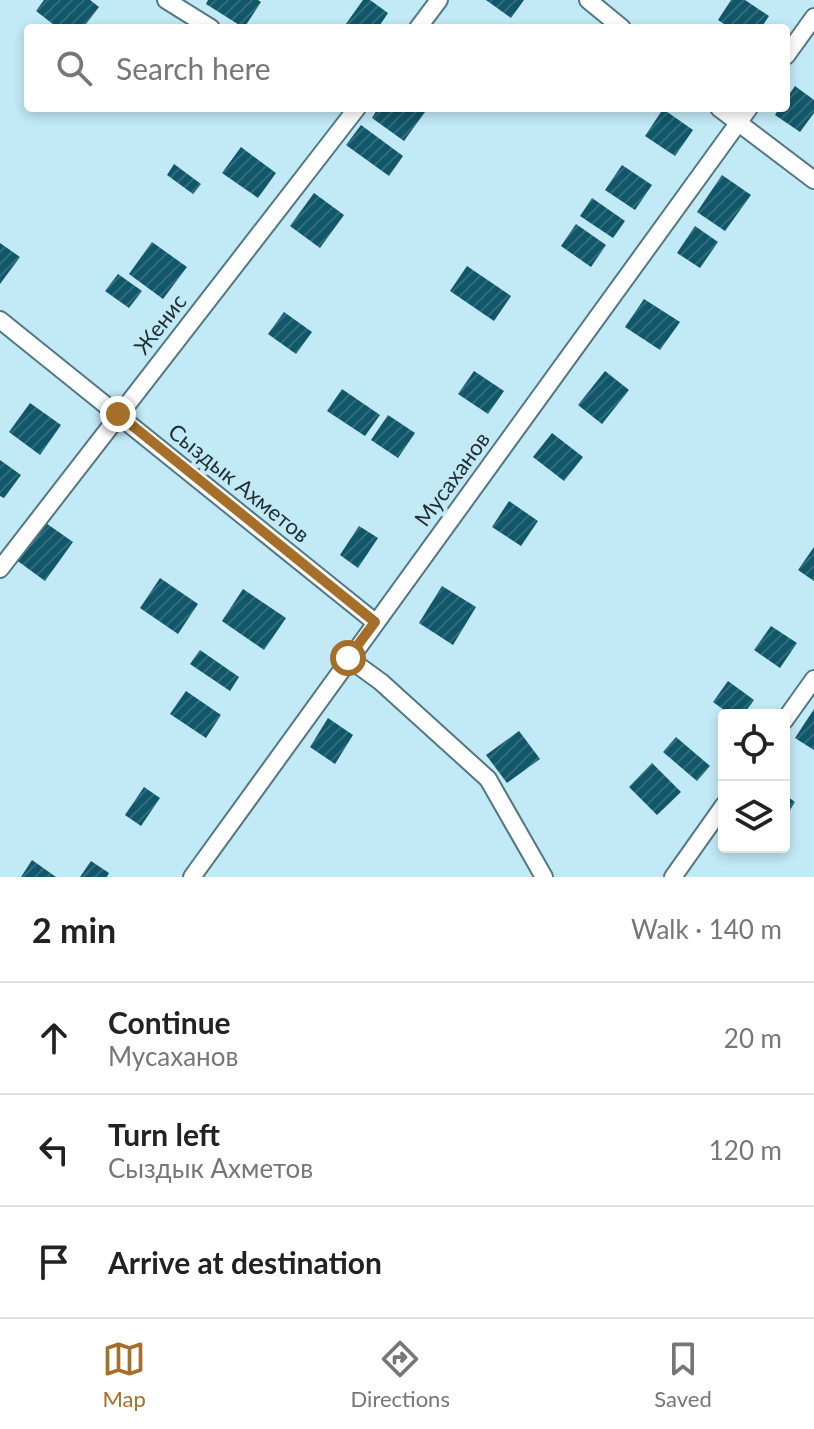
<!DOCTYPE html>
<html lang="en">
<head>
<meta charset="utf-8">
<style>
	:root { --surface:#fff; --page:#f2f2f2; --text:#222; --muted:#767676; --line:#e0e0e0; --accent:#a56f29 }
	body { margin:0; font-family:Lato,sans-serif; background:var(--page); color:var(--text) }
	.controls { position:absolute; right:24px; bottom:24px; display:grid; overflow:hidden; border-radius:8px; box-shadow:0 4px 12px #0003 }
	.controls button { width:72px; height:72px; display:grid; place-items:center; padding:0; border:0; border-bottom:2px solid var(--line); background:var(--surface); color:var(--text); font:40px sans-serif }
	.stop { position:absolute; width:24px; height:24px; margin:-18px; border:6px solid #a56f29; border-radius:50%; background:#fff }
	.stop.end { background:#a56f29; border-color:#fff; box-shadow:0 2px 8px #0008 }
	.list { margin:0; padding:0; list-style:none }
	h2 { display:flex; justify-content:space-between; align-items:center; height:104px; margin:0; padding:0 32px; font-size:34px }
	h2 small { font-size:26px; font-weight:400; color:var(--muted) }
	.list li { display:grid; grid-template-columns:52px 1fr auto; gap:24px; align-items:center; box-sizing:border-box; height:112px; padding:0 32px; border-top:2px solid var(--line) }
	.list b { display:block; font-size:30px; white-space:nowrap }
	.list p { margin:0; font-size:26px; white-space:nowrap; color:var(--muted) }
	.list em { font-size:26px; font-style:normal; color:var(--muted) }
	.icon { flex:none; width:44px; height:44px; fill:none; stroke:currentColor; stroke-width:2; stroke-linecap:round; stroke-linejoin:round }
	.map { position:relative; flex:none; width:814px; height:877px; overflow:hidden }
	.search { position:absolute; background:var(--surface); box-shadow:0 4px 12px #0003; left:24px; right:24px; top:24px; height:88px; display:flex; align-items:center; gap:20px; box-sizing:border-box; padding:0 28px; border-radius:8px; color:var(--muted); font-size:30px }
	.sheet { height:440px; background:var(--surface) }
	nav { display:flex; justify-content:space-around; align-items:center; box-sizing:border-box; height:112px; border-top:2px solid var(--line); background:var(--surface); font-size:22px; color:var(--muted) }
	nav a { display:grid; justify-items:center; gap:4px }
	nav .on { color:var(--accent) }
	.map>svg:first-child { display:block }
</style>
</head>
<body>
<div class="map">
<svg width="814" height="877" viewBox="0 0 814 877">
	<defs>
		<pattern id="building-hatch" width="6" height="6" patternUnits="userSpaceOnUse" patternTransform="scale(2)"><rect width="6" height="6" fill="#105769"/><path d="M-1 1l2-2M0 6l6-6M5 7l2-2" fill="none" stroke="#326c7b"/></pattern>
	</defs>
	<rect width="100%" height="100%" fill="#c2e9f6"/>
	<!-- building -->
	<path fill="url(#building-hatch)" d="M44 0H90L99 7 83 28H58L36 11Z
		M208 0H258L261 2 244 28 206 4Z
		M363 0H370L388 13 378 28H343Z
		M486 0H524L511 18Z
		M731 0H745L769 16 761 28H730L718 20Z
		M795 86 814 100V113L800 132 775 115 779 108H786V99Z
		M378 108H419L425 112 404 141 372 118Z
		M663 109 693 130 675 156 645 136Z
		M361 125 403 156 389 176 346 145Z
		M241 147 276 173 258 198 222 173Z
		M174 164 201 184 193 194 167 175Z
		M622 165 652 185 635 210 605 190Z
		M722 175 751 195 725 231 697 212Z
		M314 193 344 215 320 248 290 226Z
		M592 198 625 221 613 238 580 216Z
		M576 224 606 245 591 267 561 246Z
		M695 226 718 242 700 268 677 253Z
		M152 242 187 267 163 299 129 274Z
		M0 243 20 257 0 284Z
		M467 266 511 296 494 321 450 291Z
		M118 274 142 291 129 308 105 291Z
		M644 299 680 322 660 350 625 327Z
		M284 312 312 332 296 354 268 334Z
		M474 371 504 391 488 414 458 394Z
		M605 371 629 390 602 424 578 405Z
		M342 389 380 415 365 436 327 411Z
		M30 403 61 425 40 455 9 432Z
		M388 415 415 433 398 458 371 440Z
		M552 433 583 457 564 481 533 457Z
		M0 460 21 475 4 498 0 496Z
		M509 501 538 521 521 546 492 527Z
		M43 521 73 542 45 581 15 559Z
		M359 526 378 538 358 568 340 555Z
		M814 547V581L798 570Z
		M160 578 198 604 178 634 140 608Z
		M442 586 476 607 453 645 419 623Z
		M243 589 286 618 264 650 222 621Z
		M771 626 797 643 780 668 754 650Z
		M200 650 239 677 230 691 190 664Z
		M728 681 754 700 743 715H731L713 702Z
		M186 691 221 715 206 738 170 714Z
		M814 709V750L795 738Z
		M328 718 353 735 335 764 310 747Z
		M519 731 540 759 507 783 486 755Z
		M676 737 710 766 697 781 663 752Z
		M652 763 681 792 657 815 629 787Z
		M144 787 160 798 141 826 125 815Z
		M784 794 795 802 784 819Z
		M32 860 56 877H21Z
		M91 861 109 873 107 877H80Z"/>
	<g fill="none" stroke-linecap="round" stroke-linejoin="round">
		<!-- street casing -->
		<g stroke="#537783" stroke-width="20">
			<path id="street" d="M166 0 211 28
				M588 0 622 28
				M418 28 439 0
				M786 56 814 17
				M719 108 814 180
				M0 320 375 622
				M0 569 357 108
				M348 658 381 682 488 779 544 877
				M784 721 814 679
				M192 877 749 108
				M673 877 724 805"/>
		</g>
		<!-- street -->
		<use href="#street" stroke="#fff" stroke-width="16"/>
	</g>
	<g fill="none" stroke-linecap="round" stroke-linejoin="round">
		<!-- route -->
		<path stroke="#a56f29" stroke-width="10" d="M118 414 375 622 348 658"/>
	</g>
	<g text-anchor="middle" stroke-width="8" stroke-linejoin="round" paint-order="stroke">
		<!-- street labels -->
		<g font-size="22" fill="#202f34" stroke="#c2e9f6">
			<text transform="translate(160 324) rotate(-52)" y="8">Женис</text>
			<text transform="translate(452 479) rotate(-54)" y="8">Мусаханов</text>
			<text transform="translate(239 483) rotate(39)" y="8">Сыздык Ахметов</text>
		</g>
	</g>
</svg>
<div class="controls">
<button><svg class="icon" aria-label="locate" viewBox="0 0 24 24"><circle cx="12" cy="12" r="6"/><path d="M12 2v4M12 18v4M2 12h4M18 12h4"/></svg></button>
<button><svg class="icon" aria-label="layers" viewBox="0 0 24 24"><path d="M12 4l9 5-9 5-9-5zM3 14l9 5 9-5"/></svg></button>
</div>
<div class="stop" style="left:348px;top:658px"></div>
<div class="stop end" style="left:118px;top:414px"></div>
<div class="search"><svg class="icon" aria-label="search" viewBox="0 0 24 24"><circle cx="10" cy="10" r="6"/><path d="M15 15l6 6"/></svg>Search here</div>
</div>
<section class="sheet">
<h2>2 min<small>Walk · 140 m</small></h2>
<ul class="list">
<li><svg class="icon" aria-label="ahead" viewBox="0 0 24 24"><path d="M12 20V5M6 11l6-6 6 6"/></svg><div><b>Continue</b><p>Мусаханов</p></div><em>20 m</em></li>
<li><svg class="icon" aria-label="left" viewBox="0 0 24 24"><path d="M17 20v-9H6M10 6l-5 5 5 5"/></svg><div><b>Turn left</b><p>Сыздык Ахметов</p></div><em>120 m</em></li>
<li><svg class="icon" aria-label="arrive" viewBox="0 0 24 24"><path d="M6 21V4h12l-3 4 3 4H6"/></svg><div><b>Arrive at destination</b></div></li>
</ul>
</section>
<nav>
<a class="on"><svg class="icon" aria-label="map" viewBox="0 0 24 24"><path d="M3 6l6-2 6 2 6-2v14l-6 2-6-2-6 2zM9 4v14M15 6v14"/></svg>Map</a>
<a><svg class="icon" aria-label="directions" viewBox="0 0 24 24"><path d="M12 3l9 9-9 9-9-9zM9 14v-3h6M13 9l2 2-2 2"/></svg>Directions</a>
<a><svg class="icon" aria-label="saved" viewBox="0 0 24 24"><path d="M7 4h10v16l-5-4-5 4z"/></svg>Saved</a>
</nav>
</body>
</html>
